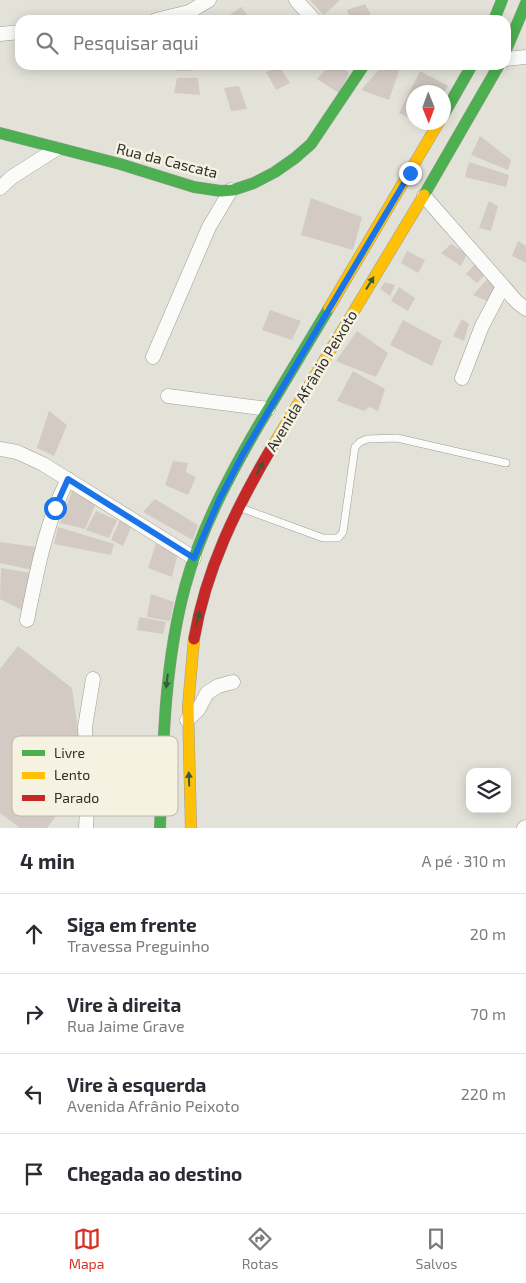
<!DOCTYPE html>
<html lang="pt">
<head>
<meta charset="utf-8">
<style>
	:root { --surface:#fff; --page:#f7f7f7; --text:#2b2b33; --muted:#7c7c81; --line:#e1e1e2; --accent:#d93025 }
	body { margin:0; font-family:"Exo 2",sans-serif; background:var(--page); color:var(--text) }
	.controls { position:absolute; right:15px; bottom:15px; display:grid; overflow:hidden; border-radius:10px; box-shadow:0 2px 12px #0003 }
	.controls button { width:45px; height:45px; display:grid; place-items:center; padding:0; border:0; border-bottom:1px solid var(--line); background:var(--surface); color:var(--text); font:25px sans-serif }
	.compass { position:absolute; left:406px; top:85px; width:45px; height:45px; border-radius:50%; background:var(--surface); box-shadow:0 2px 12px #0003; rotate:179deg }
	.stop { position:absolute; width:15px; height:15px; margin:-11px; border:4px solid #1a73e8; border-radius:50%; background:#fff }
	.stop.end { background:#1a73e8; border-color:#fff; box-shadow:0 1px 5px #0008 }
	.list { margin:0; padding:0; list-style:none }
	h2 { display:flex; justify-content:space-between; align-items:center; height:65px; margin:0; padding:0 20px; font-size:21px }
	h2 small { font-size:16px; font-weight:400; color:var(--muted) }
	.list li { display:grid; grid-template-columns:32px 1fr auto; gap:15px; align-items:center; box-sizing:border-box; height:80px; padding:0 20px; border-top:1px solid var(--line) }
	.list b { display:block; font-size:19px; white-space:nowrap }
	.list p { margin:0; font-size:16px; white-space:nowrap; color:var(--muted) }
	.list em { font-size:16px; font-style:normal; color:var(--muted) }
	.icon { flex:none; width:28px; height:28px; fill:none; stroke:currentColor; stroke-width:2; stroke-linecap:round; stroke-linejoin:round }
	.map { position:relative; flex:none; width:526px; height:828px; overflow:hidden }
	.search { position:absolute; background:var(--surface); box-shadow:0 2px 12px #0003; left:15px; right:15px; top:15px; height:55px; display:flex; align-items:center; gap:12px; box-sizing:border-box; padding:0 18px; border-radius:15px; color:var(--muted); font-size:19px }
	.sheet { height:385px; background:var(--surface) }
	nav { display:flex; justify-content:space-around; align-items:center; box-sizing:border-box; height:70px; border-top:1px solid var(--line); background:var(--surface); font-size:14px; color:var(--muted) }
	nav a { display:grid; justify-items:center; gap:2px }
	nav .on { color:var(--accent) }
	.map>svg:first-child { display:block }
</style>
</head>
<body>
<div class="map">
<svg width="526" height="828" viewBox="0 0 526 828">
	<rect width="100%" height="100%" fill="#e3e2d9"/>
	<!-- building -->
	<path fill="#d3cac3" d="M310 0H340L324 15Z
		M365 4 374 20H351L347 10Z
		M241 7 251 20H230L227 17Z
		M176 65H190L191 71H176Z
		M330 65H341L349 73 339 93 317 79Z
		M383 65H393L399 71 389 100 361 90Z
		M279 66 290 83 276 90 266 72Z
		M420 71 448 86 444 92H414V120L399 113Z
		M177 78H198L200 95 174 93Z
		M239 86 247 109 231 111 224 88Z
		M480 136 511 160 508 170 471 155Z
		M469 162 509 175 506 187 465 177Z
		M311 198 362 217 353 250 301 235Z
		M489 201 498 206 491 231 479 228Z
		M518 241 526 246V263L512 256Z
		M451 244 467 254 461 266 441 253Z
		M407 251 425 260 418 273 401 263Z
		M476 263 486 274 477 283 466 274Z
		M489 277 497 290 487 301 473 295Z
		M385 282 395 285 390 296 380 289Z
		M399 287 415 298 408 311 391 301Z
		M270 310 301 321 292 340 262 330Z
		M462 319 469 324 464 341 453 336Z
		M403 320 442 341 432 366 390 345Z
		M357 331 388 353 376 377 336 361Z
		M353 371 385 389 378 411 369 407 364 411 337 401Z
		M49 411 67 425 54 456 37 448Z
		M173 461 188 463 186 472 196 477 188 495 165 485Z
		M73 489 96 503 85 529 60 523Z
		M155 499 198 525 193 540 143 512Z
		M96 511 117 520 109 538 86 530Z
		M120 520 131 527 123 546 111 540Z
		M58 527 114 544 111 555 54 544Z
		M0 542 36 547 32 570 0 563Z
		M156 543 178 553 172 577 148 568Z
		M1 568 31 573 22 610 0 599Z
		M151 594 174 602 170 621 147 617Z
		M139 617 166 622 163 634 137 630Z
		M18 646 72 688 85 778 47 828H20L0 813V669Z"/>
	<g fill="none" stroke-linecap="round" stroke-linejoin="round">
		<!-- lane casing -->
		<g stroke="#9d9c95" stroke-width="8">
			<path id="lane" d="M241 508 323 538H338L343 532 355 447 360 442 367 439 397 438 506 463"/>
		</g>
		<!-- street casing -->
		<g stroke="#9d9c95" stroke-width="15">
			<path id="street" d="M296 0 314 20
				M156 20 189 12 209 0
				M0 34 20 32
				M506 59 526 57
				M0 188 12 177 56 149
				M424 196 517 302 526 309
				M153 357 209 227 231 190
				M462 378 482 326 503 286
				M168 396 268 409
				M0 449 17 452 43 464 194 558
				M27 620C37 572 45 524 68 479
				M187 720 198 710 207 693 218 686 233 682
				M86 828 88 792 85 727 93 679
				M524 828 526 827"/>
		</g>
		<!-- fast casing -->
		<g stroke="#9d9c95" stroke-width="12">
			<path id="fast" d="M494 20 502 0
				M506 50 526 3
				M444 114 472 65
				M0 133 120 164 194 187 221 191 233 190 254 183 275 172 295 158 311 144 364 65
				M424 195 499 65
				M160 828C163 747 164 665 185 587 200 531 228 478 257 428 281 388 305 348 329 308"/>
		</g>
		<!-- slow casing -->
		<g stroke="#9d9c95" stroke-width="12">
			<path id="slow" d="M329 308 439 122
				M272 447 424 195
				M191 828 188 707 194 639"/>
		</g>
		<!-- jam casing -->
		<g stroke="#9d9c95" stroke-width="12">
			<path id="jam" d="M194 639C206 569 236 508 272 447"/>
		</g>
		<!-- lane -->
		<use href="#lane" stroke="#fbfbf9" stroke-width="7"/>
		<!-- street -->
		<use href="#street" stroke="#fbfbf9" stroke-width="14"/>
		<!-- fast -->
		<use href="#fast" stroke="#4caf50" stroke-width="11"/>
		<!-- slow -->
		<use href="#slow" stroke="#ffc107" stroke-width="11"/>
		<!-- jam -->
		<use href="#jam" stroke="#c62828" stroke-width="11"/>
	</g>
	<!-- one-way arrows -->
	<defs><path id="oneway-solid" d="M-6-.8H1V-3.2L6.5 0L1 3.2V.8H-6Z" transform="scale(1.25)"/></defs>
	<g fill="#395b36">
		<use href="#oneway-solid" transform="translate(370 283) rotate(-58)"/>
		<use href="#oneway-solid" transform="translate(260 468) rotate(-60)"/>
		<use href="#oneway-solid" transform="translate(198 618) rotate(-77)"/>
		<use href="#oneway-solid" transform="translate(167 681) rotate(97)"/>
		<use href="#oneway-solid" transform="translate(189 779) rotate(-92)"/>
	</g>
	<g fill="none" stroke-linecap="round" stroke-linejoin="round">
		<!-- route -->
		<path stroke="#1a73e8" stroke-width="6" d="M55 508 68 479 194 558 219 500 243 454 410 173"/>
	</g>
	<g text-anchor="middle" stroke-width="5" stroke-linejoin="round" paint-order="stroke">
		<!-- street labels -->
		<g font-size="15" fill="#2f2e28" stroke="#f5f2e2">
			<text transform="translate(167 161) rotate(14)" y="5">Rua da Cascata</text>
			<text transform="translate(312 381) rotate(-59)" y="5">Avenida Afrânio Peixoto</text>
		</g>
	</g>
	<!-- legend -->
	<rect x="12" y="736" width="166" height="80" rx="8" fill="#f5f2e2" stroke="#bab7aa" stroke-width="1"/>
	<rect x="22" y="750" width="23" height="6" fill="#4caf50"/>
	<rect x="22" y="772" width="23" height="7" fill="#ffc107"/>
	<rect x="22" y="795" width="23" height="6" fill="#c62828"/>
	<g font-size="14" fill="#2f2e28">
		<text x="54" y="758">Livre</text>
		<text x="54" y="780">Lento</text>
		<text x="54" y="803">Parado</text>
	</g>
</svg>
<div class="controls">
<button><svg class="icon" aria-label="layers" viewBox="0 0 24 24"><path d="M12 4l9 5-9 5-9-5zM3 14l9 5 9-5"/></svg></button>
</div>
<svg class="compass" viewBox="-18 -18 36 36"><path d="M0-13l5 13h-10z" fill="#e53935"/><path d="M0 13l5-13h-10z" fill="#7c7c81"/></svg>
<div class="stop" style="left:55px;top:508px"></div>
<div class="stop end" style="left:410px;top:173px"></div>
<div class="search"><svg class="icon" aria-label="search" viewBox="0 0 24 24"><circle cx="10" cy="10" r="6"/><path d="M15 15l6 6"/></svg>Pesquisar aqui</div>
</div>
<section class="sheet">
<h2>4 min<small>A pé · 310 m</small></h2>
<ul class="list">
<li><svg class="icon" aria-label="ahead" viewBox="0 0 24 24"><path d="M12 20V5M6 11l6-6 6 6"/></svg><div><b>Siga em frente</b><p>Travessa Preguinho</p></div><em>20 m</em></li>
<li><svg class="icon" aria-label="right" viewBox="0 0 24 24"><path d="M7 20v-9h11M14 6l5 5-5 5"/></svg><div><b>Vire à direita</b><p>Rua Jaime Grave</p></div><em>70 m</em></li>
<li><svg class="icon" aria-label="left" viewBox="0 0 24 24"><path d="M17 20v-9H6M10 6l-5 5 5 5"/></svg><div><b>Vire à esquerda</b><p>Avenida Afrânio Peixoto</p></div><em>220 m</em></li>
<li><svg class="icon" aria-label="arrive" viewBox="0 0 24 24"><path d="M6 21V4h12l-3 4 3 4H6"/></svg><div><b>Chegada ao destino</b></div></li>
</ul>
</section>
<nav>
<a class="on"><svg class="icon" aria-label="map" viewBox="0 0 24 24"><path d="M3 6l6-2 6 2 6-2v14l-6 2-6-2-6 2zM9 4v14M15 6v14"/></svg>Mapa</a>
<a><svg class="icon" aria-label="directions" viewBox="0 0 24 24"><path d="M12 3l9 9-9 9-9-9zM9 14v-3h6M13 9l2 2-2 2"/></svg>Rotas</a>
<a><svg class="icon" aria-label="saved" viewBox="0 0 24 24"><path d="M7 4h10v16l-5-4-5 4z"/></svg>Salvos</a>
</nav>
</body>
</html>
